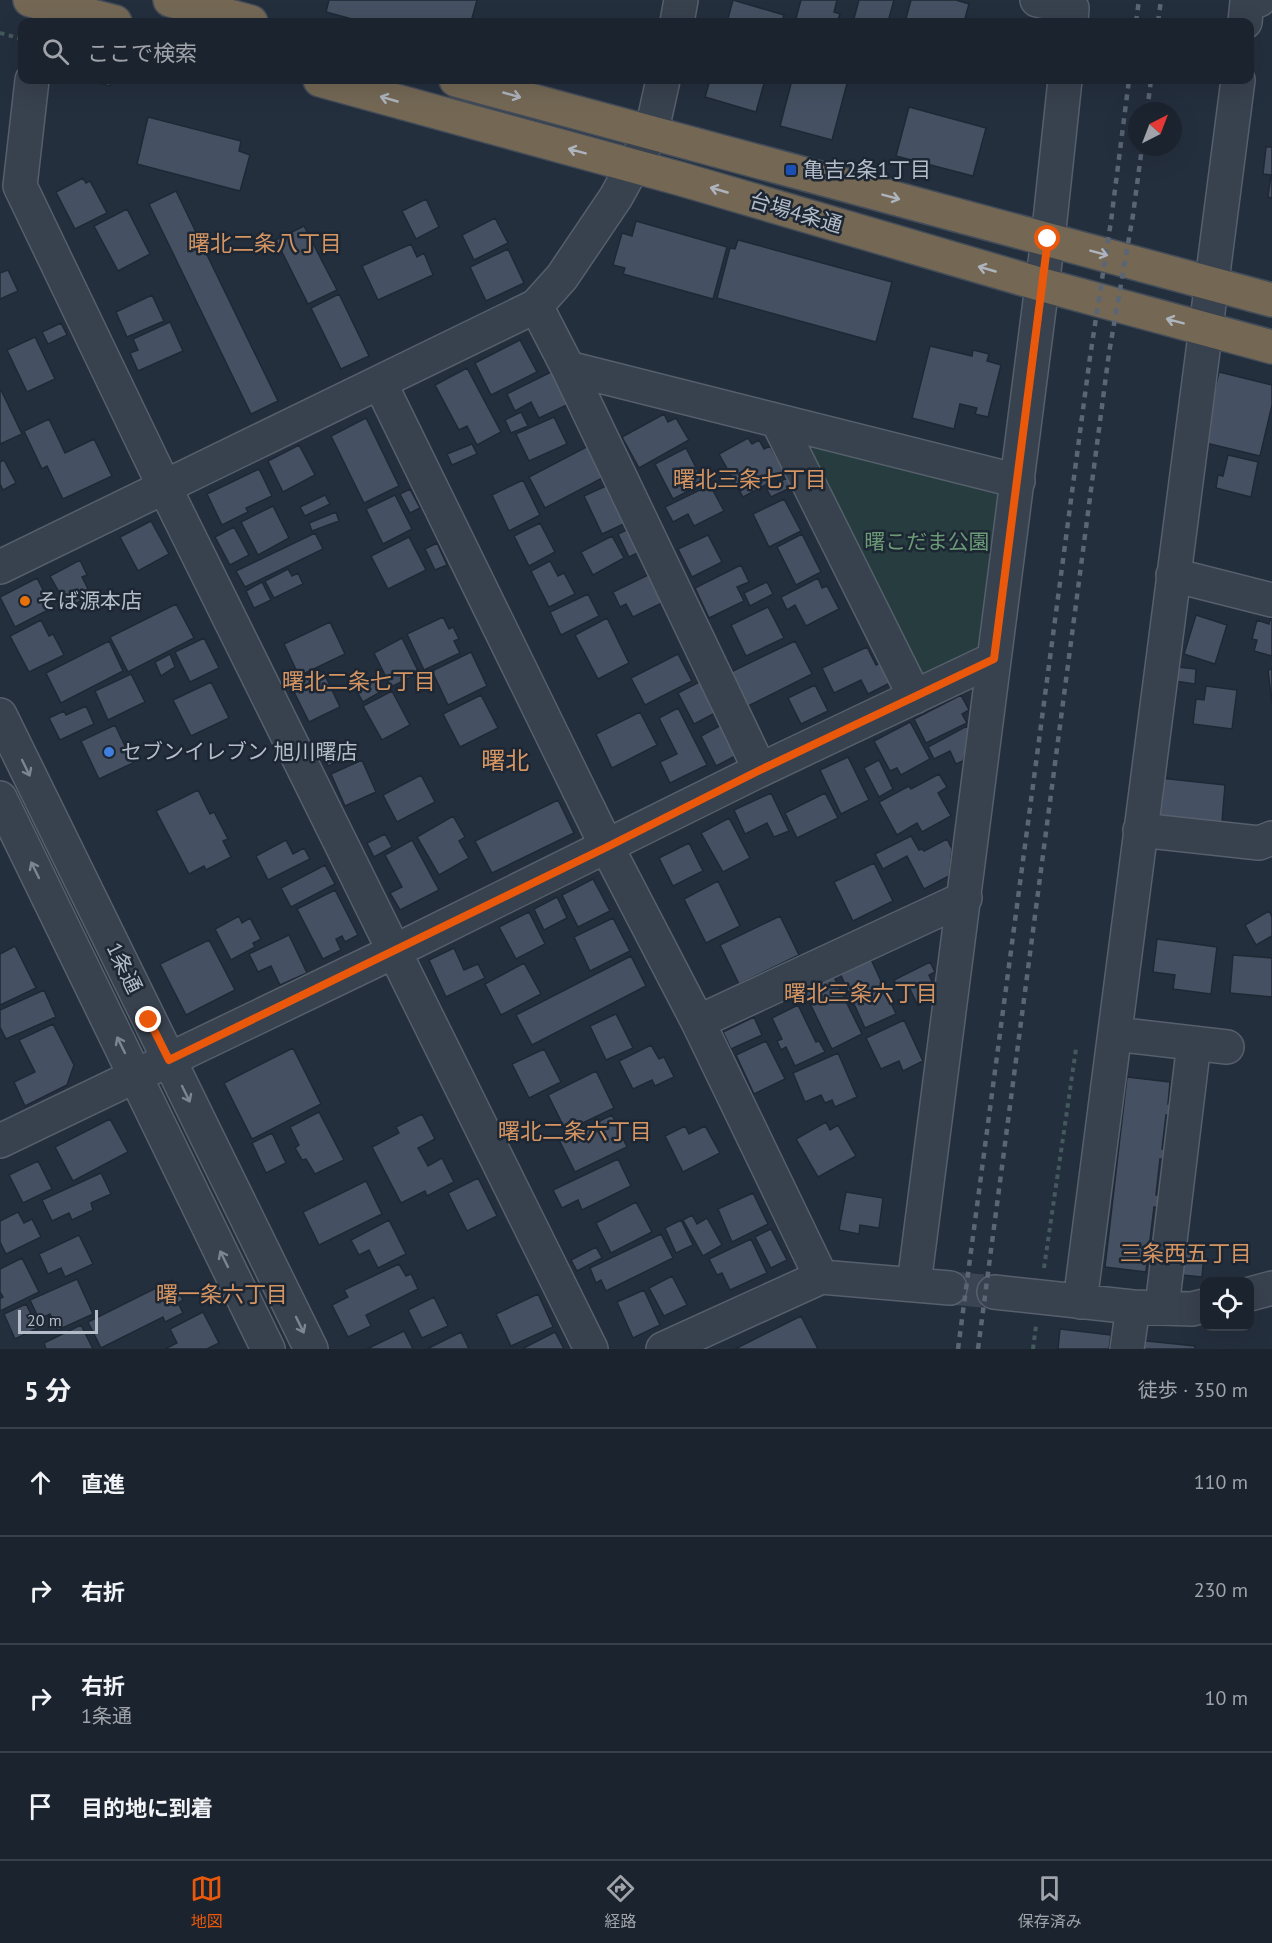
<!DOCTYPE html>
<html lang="ja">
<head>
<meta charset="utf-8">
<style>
	:root { --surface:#1b232e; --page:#242b36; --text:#f1f3f6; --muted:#a0a4aa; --line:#39404a; --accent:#ea580c }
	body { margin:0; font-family:"PT Sans","Noto Sans JP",sans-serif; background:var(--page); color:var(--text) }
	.controls { position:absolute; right:18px; bottom:18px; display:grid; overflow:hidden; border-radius:12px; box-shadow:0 6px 24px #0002 }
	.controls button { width:54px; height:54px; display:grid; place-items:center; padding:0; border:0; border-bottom:2px solid var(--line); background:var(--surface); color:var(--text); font:30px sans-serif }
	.compass { position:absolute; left:1128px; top:102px; width:54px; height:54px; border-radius:50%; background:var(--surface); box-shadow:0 6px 24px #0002; rotate:42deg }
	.scale { position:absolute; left:18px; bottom:15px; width:80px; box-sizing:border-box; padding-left:6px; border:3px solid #b4bcc9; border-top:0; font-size:16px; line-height:21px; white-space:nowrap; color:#b4bcc9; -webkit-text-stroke:4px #1d2633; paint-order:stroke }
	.stop { position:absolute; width:18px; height:18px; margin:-14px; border:4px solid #ea580c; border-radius:50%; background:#fff }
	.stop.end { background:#ea580c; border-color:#fff; box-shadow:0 2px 6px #0008 }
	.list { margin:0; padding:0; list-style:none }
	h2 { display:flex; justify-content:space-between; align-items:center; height:78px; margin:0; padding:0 24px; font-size:26px }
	h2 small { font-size:20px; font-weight:400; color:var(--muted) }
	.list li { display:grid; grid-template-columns:39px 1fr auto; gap:18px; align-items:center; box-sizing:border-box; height:108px; padding:0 24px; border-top:2px solid var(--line) }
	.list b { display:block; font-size:22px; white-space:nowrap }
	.list p { margin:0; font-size:20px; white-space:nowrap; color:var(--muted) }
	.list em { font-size:20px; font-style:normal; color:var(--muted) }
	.icon { flex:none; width:33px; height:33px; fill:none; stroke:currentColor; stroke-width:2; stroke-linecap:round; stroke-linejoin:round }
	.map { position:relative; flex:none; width:1272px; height:1349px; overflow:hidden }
	.search { position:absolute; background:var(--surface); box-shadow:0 6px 24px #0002; left:18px; right:18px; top:18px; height:66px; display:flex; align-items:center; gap:15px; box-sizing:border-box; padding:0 21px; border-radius:12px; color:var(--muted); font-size:22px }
	.sheet { height:510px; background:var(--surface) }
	nav { display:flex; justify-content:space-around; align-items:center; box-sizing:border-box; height:84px; border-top:2px solid var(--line); background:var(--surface); font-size:16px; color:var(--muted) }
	nav a { display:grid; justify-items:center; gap:3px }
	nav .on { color:var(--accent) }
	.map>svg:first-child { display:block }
</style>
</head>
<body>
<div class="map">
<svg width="1272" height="1349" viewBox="0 0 1272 1349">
	<rect width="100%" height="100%" fill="#242f3e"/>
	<!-- green -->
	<path fill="#263c3f" d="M778 422 1018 481 994 659 915 697Z"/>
	<!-- building -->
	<path fill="#455162" stroke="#1f2835" stroke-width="1.5" d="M329 0H477L471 22H363L326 12Z
		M733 0 784 15 782 22H727Z
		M801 0H837L834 12 840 14 837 22H795Z
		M859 0H894L888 22H853Z
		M911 0H956L969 4 964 22H905Z
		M88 80H111L110 86Z
		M710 80H765L756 112 705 97Z
		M792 80H848L832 140 780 126Z
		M909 107 986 128 973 176 896 156Z
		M148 117 241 141 239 151 250 155 240 191 137 164Z
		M1266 147H1272V198L1268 197 1271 175 1263 174Z
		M83 178 86 183 90 181 107 213 75 229 56 192Z
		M176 191 278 401 251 414 149 204Z
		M426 199 439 227 416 239 402 211Z
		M127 209 150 254 118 271 94 226Z
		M495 218 508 243 474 260 462 235Z
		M636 221 727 247 713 299 623 274 625 268 613 265 622 233 632 236Z
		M304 226 337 290 308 304 276 240Z
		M738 240 892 282 876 342 717 298 730 248 735 249Z
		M411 244 417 257 424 253 433 275 378 300 362 266Z
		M508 249 524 283 486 301 470 267Z
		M8 270 18 291 0 299V273Z
		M339 294 369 356 341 369 311 308Z
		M152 295 164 321 127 337 116 312Z
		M170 322 183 351 138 371 130 353 138 350 133 339Z
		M61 323 67 335 48 344 42 332Z
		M35 337 55 379 27 392 7 350Z
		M520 340 537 372 491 395 475 363Z
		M930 346 972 356 973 350 989 354 987 361 1001 365 988 417 975 414 977 408 960 404 954 429 912 418Z
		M467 368 501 432 477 445 467 426 459 430 435 385Z
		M553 371 569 404 539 418 531 402 515 411 507 394Z
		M1219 372 1272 385V405L1260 456 1202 442Z
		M1 390 22 434 0 444V391Z
		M521 412 528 426 511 433 505 420Z
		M664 414 668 422 676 418 689 440 639 468 622 437Z
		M554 417 567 444 529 461 516 434Z
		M366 418 399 486 364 503 331 436Z
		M49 419 65 453 94 439 112 476 63 499 47 466 42 469 24 431Z
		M748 438 752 444 759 440 764 449 770 446 786 474 743 497 719 454Z
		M594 443 610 474 545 508 529 477Z
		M472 444 477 454 452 465 447 454Z
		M299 445 315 475 283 492 268 461Z
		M686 448 704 483 673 499 655 464Z
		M1228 455 1258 462 1251 497 1216 488 1218 475 1223 476Z
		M4 460 16 483 3 490 0 484V462Z
		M259 469 272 496 246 508 248 512 222 525 207 494Z
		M787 478 792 487 771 497 766 488Z
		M523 480 540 515 509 531 492 495Z
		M608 485 626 523 602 534 584 496Z
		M710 485 724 511 694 526 688 514 673 522 665 507Z
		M410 489 420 508 410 513 400 494Z
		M325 495 330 504 305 516 300 507Z
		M395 495 412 529 383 544 366 509Z
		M784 499 801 531 769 547 753 514Z
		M273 506 289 538 258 555 241 522Z
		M336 512 339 521 312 531 309 523Z
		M151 521 169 554 138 571 120 537Z
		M540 523 555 552 529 566 514 536Z
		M234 527 249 555 230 565 215 537Z
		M633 527 644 550 629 557 618 534Z
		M315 533 323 549 245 587 236 571Z
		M802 534 821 572 796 585 777 547Z
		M708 535 722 562 692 577 678 549Z
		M612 536 624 558 593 575 581 552Z
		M409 537 426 570 388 589 371 556Z
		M437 543 447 565 435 570 425 549Z
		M80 560 87 575 82 577 91 595 68 608 50 576Z
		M550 561 558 576 564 573 575 594 549 607 531 571Z
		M741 565 749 582 737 587 744 601 709 618 695 588Z
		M288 569 292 576 298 573 303 584 274 598 265 581Z
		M650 574 664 602 633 617 626 604 620 607 613 592Z
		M37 578 52 608 15 627 0 597Z
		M818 578 822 588 827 586 839 609 806 626 795 605 787 610 781 597Z
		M262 582 271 600 254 608 246 591Z
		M767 582 773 594 750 606 744 593Z
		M588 594 599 616 561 635 550 612Z
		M176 604 194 638 128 672 110 637Z
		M768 607 784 638 746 656 731 625Z
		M1196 615 1227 625 1215 664 1184 654Z
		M443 617 449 629 453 627 459 639 454 641 460 653 424 670 407 634Z
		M1271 617 1272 618V656L1254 651 1257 640 1252 639 1257 620 1269 624Z
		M607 618 629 663 598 679 575 635Z
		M41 620 49 636 53 634 64 655 29 672 10 636Z
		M330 622 345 654 299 676 284 644Z
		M204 638 219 668 190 682 175 652Z
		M402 638 419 673 391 687 374 653Z
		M109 641 123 671 61 703 46 673Z
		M795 641 812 674 748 706 731 672Z
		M867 647 876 665 880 663 890 683 868 694 861 680 834 693 822 668Z
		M471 652 487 686 448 705 432 671Z
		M170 654 175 667 161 676 155 662Z
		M678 654 692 681 645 705 631 678Z
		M1177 667 1196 669 1195 684 1175 681Z
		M1272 669V704L1268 670Z
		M323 671 340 707 309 722 291 686Z
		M131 674 145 702 108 720 95 691Z
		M374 677 382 691 363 702 355 688Z
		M703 680 719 711 694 724 678 693Z
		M211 682 229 718 191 736 173 700Z
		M815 685 828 711 801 724 788 698Z
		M1206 686 1237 690 1232 729 1193 724 1196 699 1204 700Z
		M392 691 410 725 382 740 363 706Z
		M481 695 498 728 460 747 443 714Z
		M961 695 969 710 962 714 967 723 926 743 914 719Z
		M86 706 94 724 60 740 49 718 64 711 66 715Z
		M678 708 707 765 670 783 660 762 677 754 659 718Z
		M640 712 657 745 612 768 596 734Z
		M910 722 930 759 901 775 897 768 890 771 874 741Z
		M725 723 741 753 716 766 701 736Z
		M115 725 133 763 99 779 81 741Z
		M967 726 971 734 963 761 956 764 950 751 934 759 928 747Z
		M348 741 354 754 328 766 323 753Z
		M848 757 869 800 841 814 820 770Z
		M362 760 376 792 345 806 331 774Z
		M879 760 893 789 879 797 864 768Z
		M939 774 947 787 938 793 951 816 922 832 917 823 897 835 879 802 909 786 911 789Z
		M421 775 435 802 397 822 383 795Z
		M1160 778 1225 785 1222 822 1157 816Z
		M198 790 210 814 214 812 228 839 223 841 231 857 206 870 204 866 189 874 156 811Z
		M771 793 789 831 774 837 767 823 745 834 734 810Z
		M825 793 838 818 797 838 785 813Z
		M558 800 574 833 492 873 475 841Z
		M453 816 465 837 459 841 469 858 439 875 417 837Z
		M729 818 750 858 723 872 701 833Z
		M385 834 392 847 374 857 367 843Z
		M911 836 919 850 922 849 924 851 947 839 952 849 949 876 924 889 907 856 883 869 875 854Z
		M286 840 293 854 304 848 310 859 268 880 256 856Z
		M412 840 439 890 400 910 390 893 402 887 385 855Z
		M689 843 703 871 673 886 659 858Z
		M874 863 893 901 853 921 834 882Z
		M325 865 335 884 291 907 281 888Z
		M593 879 610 911 578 927 562 895Z
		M718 881 740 926 706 943 684 899Z
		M335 890 358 935 345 942 342 936 336 939 341 950 323 959 297 909Z
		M557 897 567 918 544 930 534 909Z
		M1269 911 1272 917V936L1256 945 1245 925Z
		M529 912 545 944 516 959 499 927Z
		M239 916 242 923 250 918 261 939 253 943 255 947 231 960 215 929Z
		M780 916 799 955 739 984 720 945Z
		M613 918 630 951 590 971 574 937Z
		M289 935 307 973 280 985 271 966 258 972 249 954Z
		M1157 939 1217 947 1211 994 1173 989 1175 975 1153 972Z
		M209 940 235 990 186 1015 160 964Z
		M15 946 36 988 0 1005V954Z
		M454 948 464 970 478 964 485 978 446 997 429 960Z
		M1233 955 1272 958V997L1230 993Z
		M631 956 646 986 532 1045 516 1015Z
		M870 957 896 1014 865 1028 839 971Z
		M930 962 935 972 929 975 934 986 931 988 936 998 918 1006 908 985 899 990 894 980Z
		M524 963 541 994 501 1015 485 984Z
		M833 975 862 1034 832 1049 803 989Z
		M44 990 56 1017 6 1039 0 1027V1010Z
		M798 1005 816 1042 819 1041 825 1052 795 1066 786 1047 781 1050 777 1041 782 1039 772 1018Z
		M616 1014 633 1048 606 1060 590 1026Z
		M754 1017 762 1035 731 1049 723 1032Z
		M904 1020 923 1061 903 1071 899 1061 881 1069 866 1038Z
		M53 1024 74 1065 67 1085 25 1106 14 1082 35 1072 19 1040Z
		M766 1041 785 1079 754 1094 736 1055Z
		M651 1045 659 1059 664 1057 674 1077 655 1086 652 1080 633 1089 619 1061Z
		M293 1048 321 1104 252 1139 224 1083Z
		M544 1049 561 1082 529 1098 512 1064Z
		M838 1053 857 1097 835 1107 832 1100 825 1103 821 1095 805 1102 793 1073Z
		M596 1071 614 1108 566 1131 548 1095Z
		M1127 1077 1170 1082 1168 1104H1172L1171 1115H1166L1162 1149H1166L1165 1160 1160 1159 1156 1195 1161 1196 1159 1208 1154 1207 1150 1240H1155L1153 1254H1148L1146 1272 1105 1267Z
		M319 1112 344 1160 315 1174 306 1159 302 1160 295 1148 299 1145 290 1127Z
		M422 1114 435 1139 418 1148 428 1166 442 1158 454 1182 427 1196 425 1191 401 1203 372 1147 399 1133 396 1127Z
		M612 1115 627 1147 575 1172 559 1140Z
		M110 1119 128 1152 73 1181 55 1147Z
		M826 1122 830 1130 838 1125 856 1156 818 1177 796 1139Z
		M685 1126 689 1134 705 1126 720 1153 683 1172 665 1136Z
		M272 1133 286 1163 266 1173 252 1143Z
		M618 1159 631 1186 582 1210 578 1200 562 1208 553 1190Z
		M38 1161 52 1189 23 1203 9 1175Z
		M101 1173 111 1194 91 1203 93 1210 72 1220 69 1213 52 1221 42 1200Z
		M478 1178 497 1216 467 1231 448 1193Z
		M366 1181 382 1214 319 1245 303 1212Z
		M846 1192 883 1198 879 1228 860 1225 859 1234 839 1230Z
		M753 1193 768 1224 732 1242 718 1209Z
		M636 1202 652 1232 611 1253 596 1223Z
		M18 1212 24 1223 32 1219 41 1237 6 1254 0 1242V1221Z
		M692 1215 697 1224 707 1218 722 1245 703 1256 683 1220Z
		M389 1220 406 1254 378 1268 369 1250 359 1255 351 1240Z
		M681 1220 693 1245 676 1253 665 1228Z
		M771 1229 787 1260 771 1268 755 1237Z
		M661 1234 673 1258 606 1291 601 1280 596 1283 590 1268Z
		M79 1235 93 1264 65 1277 61 1268 48 1274 39 1254Z
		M751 1239 767 1273 730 1290 722 1273 717 1275 709 1259Z
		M596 1247 602 1258 577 1271 571 1260Z
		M1184 1253 1204 1255 1202 1277 1182 1275Z
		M22 1258 39 1292 0 1311V1299L3 1297 0 1292V1269Z
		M399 1264 406 1276 411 1274 418 1289 366 1315 371 1326 348 1337 332 1305 348 1297 344 1290Z
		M672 1276 687 1305 664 1316 649 1288Z
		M77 1279 93 1314 58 1330 50 1314 39 1319 30 1300Z
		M172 1280 183 1300 178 1303 183 1313 165 1322 163 1317 101 1348 88 1322Z
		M644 1290 660 1325 633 1338 617 1302Z
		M538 1294 553 1327 511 1346 496 1314Z
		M434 1297 448 1326 422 1338 408 1310Z
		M26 1304 38 1328 15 1339 4 1314Z
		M203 1312 219 1343 207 1349H165L177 1343 170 1329Z
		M801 1316 818 1349H735Z
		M81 1325 93 1349H46L44 1343Z
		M1060 1329 1111 1335 1109 1349H1058Z
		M404 1331 413 1349H367Z
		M461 1332 469 1349H427Z
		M555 1332 564 1349H522Z
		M1137 1340 1195 1346V1349H1136Z"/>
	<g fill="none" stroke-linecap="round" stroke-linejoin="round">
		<!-- minor-tunnel -->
		<path stroke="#3a4453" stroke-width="33" stroke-dasharray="33 16" stroke-linecap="butt" d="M950 1288 994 1292"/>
		<!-- minor casing -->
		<g stroke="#565f6c" stroke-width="36">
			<path id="minor" d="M1037 0 1072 8 1071 22
				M677 22 681 0
				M1245 22 1247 2 1259 0
				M32 80 20 186 164 486 591 1349
				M663 80 651 134 633 166 616 197 562 277 536 306 568 368 760 770
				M568 368 1018 481
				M380 383 607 847 698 1022 821 1277
				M778 422 915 697
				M0 567C178 479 358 394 536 306
				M1173 575 1272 600
				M0 715 311 1349
				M0 798 268 1349
				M1140 830 1259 843 1272 838
				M698 1022 965 898
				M1132 1036 1227 1047
				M0 1141 395 951 760 770 994 659
				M914 1284 1048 239 1065 80
				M994 1292 1133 1307 1192 1309 1204 1306
				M1250 1294 1272 1288
				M1080 1302 1238 80
				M1162 1307 1194 1043
				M663 1349 821 1277 950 1288
				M1127 1349 1133 1307"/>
		</g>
		<!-- highway casing -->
		<g stroke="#434c59" stroke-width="36">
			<path id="highway" d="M30 0 115 22
				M170 0 251 22
				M320 80 681 179 1043 285 1272 347
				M456 80C727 155 1000 225 1272 300"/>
		</g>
		<!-- path -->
		<path stroke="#44595c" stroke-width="4" stroke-dasharray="4.5 4.5" stroke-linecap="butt" d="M0 33 22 39
			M1044 1268 1076 1049
			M1033 1349 1036 1326"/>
		<!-- minor -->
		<use href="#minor" stroke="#38414e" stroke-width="33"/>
		<!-- highway -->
		<use href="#highway" stroke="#746855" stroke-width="33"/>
		<!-- rail -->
		<path stroke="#5a6575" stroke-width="4.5" stroke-dasharray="6 6" stroke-linecap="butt" d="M1136 22 1139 0
			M1158 22 1161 0
			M1147 111 1151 80
			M958 1349 1090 357 1111 221 1129 80
			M978 1349 1109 353 1133 215 1142 147"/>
	</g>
	<!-- one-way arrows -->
	<defs><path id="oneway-shaft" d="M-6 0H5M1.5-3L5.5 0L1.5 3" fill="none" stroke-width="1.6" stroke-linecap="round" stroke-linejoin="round" transform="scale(1.5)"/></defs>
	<g stroke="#aeb4bd">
		<use href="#oneway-shaft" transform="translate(512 95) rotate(16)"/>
		<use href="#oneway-shaft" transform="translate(389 99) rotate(-164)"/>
		<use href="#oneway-shaft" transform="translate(577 151) rotate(-165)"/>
		<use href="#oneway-shaft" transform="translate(719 190) rotate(-164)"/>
		<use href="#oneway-shaft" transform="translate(891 197) rotate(15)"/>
		<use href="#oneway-shaft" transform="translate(1099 253) rotate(15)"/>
		<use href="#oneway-shaft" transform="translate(987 269) rotate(-164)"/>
		<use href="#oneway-shaft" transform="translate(1175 321) rotate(-165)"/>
	</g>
	<g stroke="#7c8592">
		<use href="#oneway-shaft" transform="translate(26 768) rotate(64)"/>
		<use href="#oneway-shaft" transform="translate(35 870) rotate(-116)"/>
		<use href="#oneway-shaft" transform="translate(121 1045) rotate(-116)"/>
		<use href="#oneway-shaft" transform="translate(186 1094) rotate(64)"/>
		<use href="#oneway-shaft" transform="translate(224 1259) rotate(-116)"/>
		<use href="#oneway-shaft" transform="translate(300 1325) rotate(64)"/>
	</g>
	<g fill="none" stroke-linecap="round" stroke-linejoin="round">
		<!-- route -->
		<path stroke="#ea580c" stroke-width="8" d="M149 1020 169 1060 607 847 760 770 994 659 1048 239"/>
	</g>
	<!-- markers -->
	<rect fill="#1a4fb4" stroke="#1d2633" stroke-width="2" x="785" y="164" width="12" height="12" rx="3"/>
	<circle fill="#e8710a" stroke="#1d2633" stroke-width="2" cx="25" cy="601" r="6"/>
	<circle fill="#3f7fe0" stroke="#1d2633" stroke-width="2" cx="109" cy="752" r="6"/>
	<g text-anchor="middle" stroke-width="5" stroke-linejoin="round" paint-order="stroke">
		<!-- poi labels -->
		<g font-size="21" fill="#b4bcc9" stroke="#1d2633" text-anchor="start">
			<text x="803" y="177">亀吉2条1丁目</text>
			<text x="37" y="608">そば源本店</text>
			<text x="121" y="759">セブンイレブン 旭川曙店</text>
		</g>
		<!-- street labels -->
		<g font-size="21" fill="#b4bcc9" stroke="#1d2633">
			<text transform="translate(796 213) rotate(16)" y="7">台場4条通</text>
			<text transform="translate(124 968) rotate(64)" y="7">1条通</text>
		</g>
		<!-- park labels -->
		<g font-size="21" fill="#6b9a76" stroke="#1d2633">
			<text x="927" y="549">曙こだま公園</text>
		</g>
		<!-- neighbourhood labels -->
		<g font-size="22" fill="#d59563" stroke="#1d2633">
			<text x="265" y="251">曙北二条八丁目</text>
			<text x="750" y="487">曙北三条七丁目</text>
			<text x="359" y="689">曙北二条七丁目</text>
			<text x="861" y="1001">曙北三条六丁目</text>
			<text x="575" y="1139">曙北二条六丁目</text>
			<text x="1186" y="1261">三条西五丁目</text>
			<text x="222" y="1302">曙一条六丁目</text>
		</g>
		<!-- quarter labels -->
		<g font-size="24" fill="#d59563" stroke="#1d2633">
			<text x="505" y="769">曙北</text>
		</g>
	</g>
</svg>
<div class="controls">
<button><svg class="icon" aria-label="locate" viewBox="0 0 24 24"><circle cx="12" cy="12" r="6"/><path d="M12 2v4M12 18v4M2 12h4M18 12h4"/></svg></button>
</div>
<svg class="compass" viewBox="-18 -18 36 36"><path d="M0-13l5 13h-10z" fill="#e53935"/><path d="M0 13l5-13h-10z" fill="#a0a4aa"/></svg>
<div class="scale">20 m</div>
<div class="stop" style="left:1048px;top:239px"></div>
<div class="stop end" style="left:149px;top:1020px"></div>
<div class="search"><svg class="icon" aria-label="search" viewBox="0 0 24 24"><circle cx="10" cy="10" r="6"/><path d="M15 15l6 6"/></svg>ここで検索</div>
</div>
<section class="sheet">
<h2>5 分<small>徒歩 · 350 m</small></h2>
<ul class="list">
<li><svg class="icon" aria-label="ahead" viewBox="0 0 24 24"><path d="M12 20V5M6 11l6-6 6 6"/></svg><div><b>直進</b></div><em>110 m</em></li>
<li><svg class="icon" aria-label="right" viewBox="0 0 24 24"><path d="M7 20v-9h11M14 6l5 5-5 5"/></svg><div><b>右折</b></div><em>230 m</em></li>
<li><svg class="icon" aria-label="right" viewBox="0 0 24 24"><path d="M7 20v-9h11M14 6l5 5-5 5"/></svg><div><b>右折</b><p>1条通</p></div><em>10 m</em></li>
<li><svg class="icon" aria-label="arrive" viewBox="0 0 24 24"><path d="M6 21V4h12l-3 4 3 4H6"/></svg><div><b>目的地に到着</b></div></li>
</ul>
</section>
<nav>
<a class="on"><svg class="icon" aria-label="map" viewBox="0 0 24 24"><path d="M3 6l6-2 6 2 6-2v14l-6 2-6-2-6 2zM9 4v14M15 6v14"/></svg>地図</a>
<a><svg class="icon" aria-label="directions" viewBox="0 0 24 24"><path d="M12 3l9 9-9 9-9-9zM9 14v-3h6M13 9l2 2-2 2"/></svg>経路</a>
<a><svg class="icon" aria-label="saved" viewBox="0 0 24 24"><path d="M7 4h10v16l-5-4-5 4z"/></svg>保存済み</a>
</nav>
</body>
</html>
